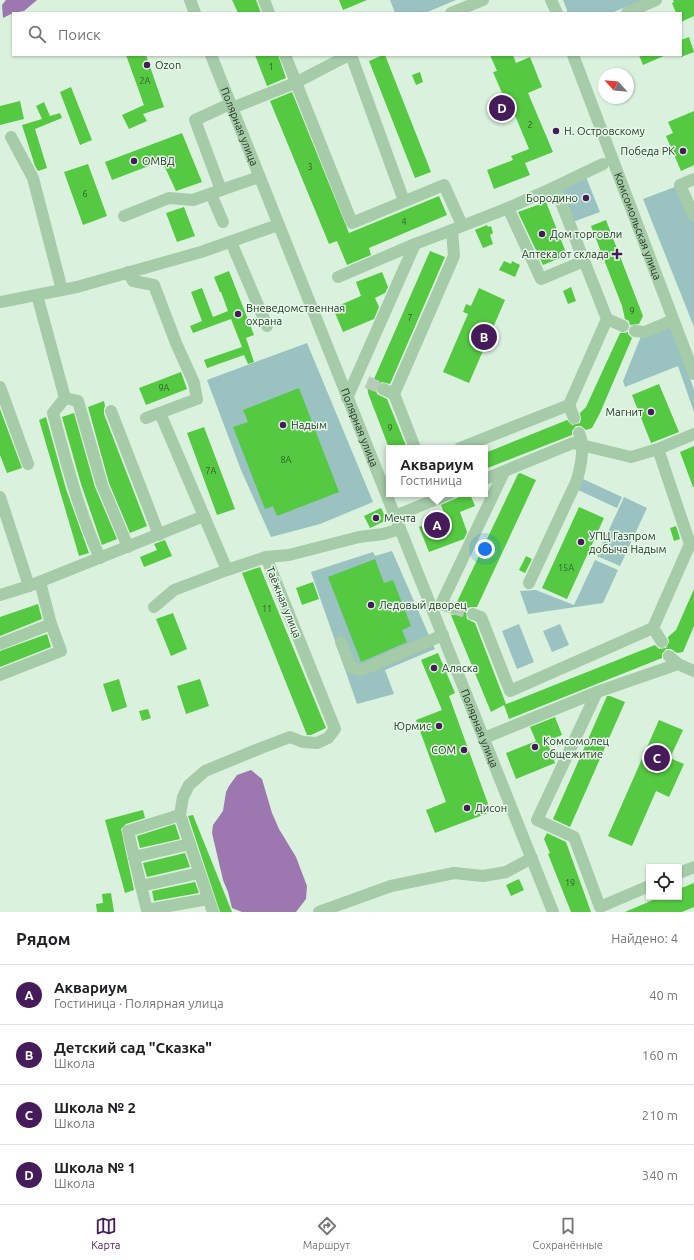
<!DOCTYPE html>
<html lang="ru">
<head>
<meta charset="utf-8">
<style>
	:root { --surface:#fff; --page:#f2f2f2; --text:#202124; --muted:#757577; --line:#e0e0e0; --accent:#451b59 }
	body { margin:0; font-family:Ubuntu,sans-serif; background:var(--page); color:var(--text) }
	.controls { position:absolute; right:12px; bottom:12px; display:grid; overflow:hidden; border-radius:0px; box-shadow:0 1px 3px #0004 }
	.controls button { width:36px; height:36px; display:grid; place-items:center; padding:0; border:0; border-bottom:1px solid var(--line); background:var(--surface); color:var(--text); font:20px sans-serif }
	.compass { position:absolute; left:598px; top:68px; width:36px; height:36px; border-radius:50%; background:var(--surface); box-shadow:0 1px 3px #0004; rotate:296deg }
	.you { position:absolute; left:485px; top:549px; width:14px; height:14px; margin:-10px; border:3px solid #fff; border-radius:50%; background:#1a73e8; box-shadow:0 0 0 6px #1a73e833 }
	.badge { display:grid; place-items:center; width:26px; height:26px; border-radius:50%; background:var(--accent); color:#fff; font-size:13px; font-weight:700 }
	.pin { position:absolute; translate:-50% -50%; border:2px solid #fff; box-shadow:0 1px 4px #0006 }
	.popup { position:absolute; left:386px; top:445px; width:102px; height:52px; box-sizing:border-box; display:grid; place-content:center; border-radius:0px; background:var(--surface); filter:drop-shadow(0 1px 3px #0005); font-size:13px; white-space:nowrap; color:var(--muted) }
	.popup b { font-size:15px; color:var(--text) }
	.popup::after { content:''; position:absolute; left:50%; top:100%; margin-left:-8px; border:8px solid transparent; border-top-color:var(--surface) }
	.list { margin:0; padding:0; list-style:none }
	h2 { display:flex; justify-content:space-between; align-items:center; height:52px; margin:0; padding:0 16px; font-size:17px }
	h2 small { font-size:13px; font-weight:400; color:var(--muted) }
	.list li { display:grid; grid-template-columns:26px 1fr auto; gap:12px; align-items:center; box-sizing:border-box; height:60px; padding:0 16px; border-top:1px solid var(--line) }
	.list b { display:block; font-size:15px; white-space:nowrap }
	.list p { margin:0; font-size:13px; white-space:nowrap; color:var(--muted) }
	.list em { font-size:13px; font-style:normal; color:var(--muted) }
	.icon { flex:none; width:22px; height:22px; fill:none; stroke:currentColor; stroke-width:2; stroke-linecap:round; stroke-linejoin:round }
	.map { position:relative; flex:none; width:694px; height:912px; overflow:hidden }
	.search { position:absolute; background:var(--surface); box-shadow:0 1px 3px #0004; left:12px; right:12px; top:12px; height:44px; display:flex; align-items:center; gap:10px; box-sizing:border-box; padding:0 14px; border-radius:0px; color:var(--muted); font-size:15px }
	.sheet { height:292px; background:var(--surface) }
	nav { display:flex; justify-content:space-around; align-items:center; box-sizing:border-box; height:56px; border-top:1px solid var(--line); background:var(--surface); font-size:11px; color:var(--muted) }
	nav a { display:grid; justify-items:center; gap:2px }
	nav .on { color:var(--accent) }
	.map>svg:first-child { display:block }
</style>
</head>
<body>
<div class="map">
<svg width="694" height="912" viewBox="0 0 694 912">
	<rect width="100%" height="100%" fill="#daf2dd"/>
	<!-- green -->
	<path fill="#99c2c0" d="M390 0H456L425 13H395Z
		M563 0H644L611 13H568Z
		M586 177 600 212 570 223 561 187Z
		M680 185 694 219V327L643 199Z
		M670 319 694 390V412L678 366 625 387 623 381 644 329Z
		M307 343 373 502 320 524 271 537 241 470 207 380Z
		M583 479 622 497 617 508 578 490Z
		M624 497 647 508 620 566 597 556Z
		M392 551 435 649 385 670 394 694 357 704 311 572 373 552 375 556Z
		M595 560 618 570 603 603 528 614 520 591 536 590 574 605Z
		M519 624 534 662 517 669 502 631Z
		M560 624 569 645 552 652 543 631Z"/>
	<!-- water -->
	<path fill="#9d78b0" d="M6 0H37L24 11 13 13 3 18 2 5Z
		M251 770 262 779 272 813 279 829 296 857 307 886 306 899 296 912H242L232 908 228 892 223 880 212 833 213 825 223 811 226 792 229 786 237 775Z"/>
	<!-- building -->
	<path fill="#54c941" d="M232 0H256L261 13H238Z
		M339 0H367L343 10Z
		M673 0H694V16L681 22V13H676L672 3 674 2Z
		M689 37 694 52 681 57V40Z
		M126 55H146L164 107 143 114 147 121 129 129 122 115 144 105Z
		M255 55H278L286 78 267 86Z
		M383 55H385L431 172 415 178 369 61Z
		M490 55H513L516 63 530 57 542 87 528 93 553 152 525 163 530 175 494 189 487 170 513 160 511 156 529 149 509 101 506 102 493 72 497 71Z
		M639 55H666L643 65Z
		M420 72 423 82 416 85 412 75Z
		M71 87 92 140 80 145 60 92Z
		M292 92 349 233 439 196 447 215 369 248 371 255 347 265 337 241 329 244 270 101Z
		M20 101 24 119 0 125V106Z
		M44 102 50 116 60 113 62 118 35 129 47 168 38 171 35 166 22 125 42 119 36 106Z
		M694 111V165L681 171 666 136 673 133 668 122Z
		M182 133 202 182 176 191 162 161 112 180 105 162Z
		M88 164 107 216 83 225 64 172Z
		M546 202 567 255 543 265 518 212Z
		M184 207 195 236 177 242 166 213Z
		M606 220 643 316 639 324 630 325 629 321 625 319 622 306 591 226Z
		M487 225 488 227 491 226 493 233 490 235 493 244 483 248 475 230Z
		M430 251 445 257 390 384 382 382 376 386V390L377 394 387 399 407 448H389L368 393 367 382 374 379Z
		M504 261 511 264 512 261 520 265 515 277 499 270Z
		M229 271 254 335 246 338 254 362 248 364 244 355 207 368 204 360 242 347 231 319 193 333 190 326 202 321 191 292 202 288 213 317 228 311 221 292H220L214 277Z
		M382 272 388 287 385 293 375 298 379 307 374 319 343 332 333 308 361 296 356 282Z
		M571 287 576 301 568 304 563 291Z
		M479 288 505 300 469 383 443 372 468 314 463 312 466 304 471 306Z
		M628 332V334L632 338 600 413 592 428 586 430 581 426H576L572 431V435L485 469V453L567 420 572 425 580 423 581 419 580 413 586 407 620 333H624Z
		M181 372 187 389 146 405 139 388Z
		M659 384 679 432 651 443 632 395Z
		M299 388 339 492 277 516 273 506 265 509 233 427 248 422 243 410Z
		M104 401 105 406 104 409V414L147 526 130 533 109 483 88 407Z
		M0 409 22 468 7 473 0 455Z
		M74 413 95 487 117 539 102 545 81 484 62 417Z
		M46 417 66 489 89 553 79 556 39 420Z
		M204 427 235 509 217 515 187 433Z
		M694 446V487H693L680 452Z
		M520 473 536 480 477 607H471L468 608 466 612 467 619 475 623 506 704 491 712 451 615 458 614 460 611V606L457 602 518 474Z
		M466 494H470L475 506 460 512 467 532 464 539 429 552 419 527 445 516 441 505Z
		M579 507 604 518 567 599 542 588Z
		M381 508 387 520 370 528 364 516Z
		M676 526 680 539 674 541 670 528Z
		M165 540 172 556 144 567 140 557 157 550 154 544Z
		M526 556 532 559 525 573 519 570Z
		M375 559 384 583 393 580 411 626 402 630 407 642 361 662 328 577Z
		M260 567 326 728 311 735H307L242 573Z
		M313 582 319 599 302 605 296 588Z
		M694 589V626L683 652 677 653 671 649H666L662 654V658L509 719 504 705 655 645 659 649 666 648 669 642 668 637 676 630Z
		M38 604 42 619 0 636V617Z
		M173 613 187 649 171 656 156 619Z
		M47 634 51 647 0 667V651Z
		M438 653 455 693 449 696 491 812 435 833 426 810 446 802 416 720 442 710 421 660Z
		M119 679 127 707 112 712 103 684Z
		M200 679 209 706 186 714 177 686Z
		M607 696H610L625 702 570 827 553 819Z
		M148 709 151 718 142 721 139 711Z
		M555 717 562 735 547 741 555 763 516 779 506 753 536 741 530 727Z
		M659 720 683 730 670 758 684 764 669 797 656 791 632 846 608 836Z
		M143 810 145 818 126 824 121 829 134 890 125 893 105 820Z
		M193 815 232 912H220L188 816Z
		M175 824 180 839 140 848 137 836Z
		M547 833 566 842 591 912H571L548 854 550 853 544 839Z
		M185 853 190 867 147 877 143 863Z
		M519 879 524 890 511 896 506 885Z
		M195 882 199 893 154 901 152 891Z
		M694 883V907L682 912H625L660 897H679V889Z
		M111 893 114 912H97L96 904 103 903 102 894Z"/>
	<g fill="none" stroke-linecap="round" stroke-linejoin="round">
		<!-- minor-tunnel -->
		<path stroke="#b6ccb9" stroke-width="12" stroke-dasharray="12 6" stroke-linecap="butt" d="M367 382 383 389
			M453 608 473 614"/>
		<!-- minor -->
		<g stroke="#a5cba8" stroke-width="12">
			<path d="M190 0 195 13"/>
			<path d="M264 0 269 13"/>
			<path d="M551 0 557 13"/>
			<path d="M451 13 483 0"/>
			<path d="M627 13 656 0"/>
			<path id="s1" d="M211 55 553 912"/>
			<path d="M285 55 352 223 444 185 462 225"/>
			<path d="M351 55 404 201"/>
			<path id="s2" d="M573 55 694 374"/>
			<path d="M230 104 195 120 221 190 259 177"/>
			<path d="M232 108 295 83 349 55"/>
			<path d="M11 137 33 178 62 290"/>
			<path d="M694 179 680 185 694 216"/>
			<path d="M555 187 603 164"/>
			<path d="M211 194 223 222"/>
			<path d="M508 208 541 279 584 261"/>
			<path d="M124 216 169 198 193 200 221 190"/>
			<path d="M231 242 267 326"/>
			<path d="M415 244 452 230"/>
			<path d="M128 272 133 281 154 285 176 343 194 383 197 399 146 418"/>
			<path d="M338 277 415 244 347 398"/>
			<path d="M37 295 65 398"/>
			<path d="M0 302 77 287 201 252 278 225"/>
			<path d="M607 319 623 326"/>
			<path d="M635 331 645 332 673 320"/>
			<path d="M0 387 28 464"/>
			<path d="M383 389 394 394"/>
			<path d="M65 398 53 413C66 462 79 512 100 558"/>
			<path d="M65 398 78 401 102 485 128 547"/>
			<path d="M569 405 574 418"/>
			<path d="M111 411 159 535"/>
			<path d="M160 413 227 570 266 557 289 555 359 537 383 534 400 529"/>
			<path d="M415 448 394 394 454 256 452 230 508 208 555 187 607 319 569 405 460 448"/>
			<path d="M485 479 573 443 631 457 658 449 694 434"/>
			<path d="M0 497 29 586"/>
			<path d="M395 516 449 494"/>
			<path d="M529 583 577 480C581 466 585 446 579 433"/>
			<path d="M0 595 29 586 204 516"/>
			<path d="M154 607 174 590 227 570"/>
			<path d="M453 608 441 604 504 472"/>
			<path d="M473 614 481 617 510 691 653 628 690 544 658 449"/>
			<path d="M653 628 662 642"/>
			<path d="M341 642 351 667 358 670H362L443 635"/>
			<path d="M0 644 51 624 40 582"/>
			<path d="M669 656 678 664"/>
			<path d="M0 675 61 651 51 624"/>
			<path d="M484 738 597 692"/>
			<path d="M180 815 128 831 134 857 190 844"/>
			<path d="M134 857 141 886"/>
			<path d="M199 873 141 886 147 910 208 899"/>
			<path d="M679 873 694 867"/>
			<path d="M649 886 600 907 574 837 537 820 597 692 678 664 694 671"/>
			<path d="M213 912 180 815 183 797 189 785 205 771 261 748 290 737 303 742 317 743 328 738 335 729 266 557"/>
			<path d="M319 912 391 886 454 873 483 876 506 872 532 858"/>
		</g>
	</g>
	<!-- markers -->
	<g fill="#451b59" stroke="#e6fae9" stroke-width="1.5">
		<circle cx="147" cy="65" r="4"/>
		<circle cx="556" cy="131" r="4"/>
		<circle cx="683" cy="151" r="4"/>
		<circle cx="134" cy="161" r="4"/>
		<circle cx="586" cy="198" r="4"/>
		<circle cx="542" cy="234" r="4"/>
		<path d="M615 248h4v4h4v4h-4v4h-4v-4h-4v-4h4z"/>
		<circle cx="238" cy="314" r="4"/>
		<circle cx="651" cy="412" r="4"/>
		<circle cx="283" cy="425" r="4"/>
		<circle cx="376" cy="518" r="4"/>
		<circle cx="581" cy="542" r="4"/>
		<circle cx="371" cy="605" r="4"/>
		<circle cx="434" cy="668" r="4"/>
		<circle cx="439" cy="726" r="4"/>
		<circle cx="535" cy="747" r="4"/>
		<circle cx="464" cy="750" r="4"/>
		<circle cx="467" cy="808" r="4"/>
	</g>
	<g text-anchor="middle" stroke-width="3" stroke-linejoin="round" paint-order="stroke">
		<!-- number labels -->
		<g font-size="9" fill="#335b2e">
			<text x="271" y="70">1</text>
			<text x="145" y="84">2А</text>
			<text x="530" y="128">2</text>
			<text x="310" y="170">3</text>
			<text x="85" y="197">6</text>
			<text x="404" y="225">4</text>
			<text x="632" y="314">9</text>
			<text x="410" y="321">7</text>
			<text x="164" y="391">9А</text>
			<text x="390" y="431">9</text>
			<text x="286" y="463">8А</text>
			<text x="211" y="474">7А</text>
			<text x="566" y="571">15А</text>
			<text x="267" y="612">11</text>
			<text x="570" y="886">19</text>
		</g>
		<!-- poi labels -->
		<g font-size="11" fill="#283627" stroke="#e6fae9" text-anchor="start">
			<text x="155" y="69">Ozon</text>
			<text x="564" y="135">Н. Островскому</text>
			<text x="675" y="155" text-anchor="end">Победа РК</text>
			<text x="142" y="165">ОМВД</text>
			<text x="578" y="202" text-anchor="end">Бородино</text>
			<text x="550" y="238">Дом торговли</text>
			<text x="609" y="258" text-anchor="end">Аптека от склада</text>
			<text x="246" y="312">Вневедомственная<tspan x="246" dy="13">охрана</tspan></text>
			<text x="643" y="416" text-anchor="end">Магнит</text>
			<text x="291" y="429">Надым</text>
			<text x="384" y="522">Мечта</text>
			<text x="589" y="540">УПЦ Газпром<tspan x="589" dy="13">добыча Надым</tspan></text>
			<text x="379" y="609">Ледовый дворец</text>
			<text x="442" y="672">Аляска</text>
			<text x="431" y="730" text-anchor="end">Юрмис</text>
			<text x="543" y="745">Комсомолец<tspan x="543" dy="13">общежитие</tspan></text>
			<text x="456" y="754" text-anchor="end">СОМ</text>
			<text x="475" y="812">Дисон</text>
		</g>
		<!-- street labels -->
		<g font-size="11" fill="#283627" stroke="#e6fae9">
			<text dy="4" stroke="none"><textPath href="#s1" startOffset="77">Полярная улица</textPath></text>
			<text dy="4" stroke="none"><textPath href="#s2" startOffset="183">Комсомольская улица</textPath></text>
			<text dy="4" stroke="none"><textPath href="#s1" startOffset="401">Полярная улица</textPath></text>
			<text transform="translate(284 602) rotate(68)" y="4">Таёжная улица</text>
			<text dy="4" stroke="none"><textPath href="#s1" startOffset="725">Полярная улица</textPath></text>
		</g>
	</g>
</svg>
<div class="controls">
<button><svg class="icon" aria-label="locate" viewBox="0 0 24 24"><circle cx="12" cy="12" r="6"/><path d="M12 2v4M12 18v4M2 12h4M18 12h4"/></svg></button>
</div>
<svg class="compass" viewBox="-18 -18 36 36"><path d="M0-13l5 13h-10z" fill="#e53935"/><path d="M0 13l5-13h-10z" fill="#757577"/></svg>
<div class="you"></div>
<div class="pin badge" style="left:437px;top:525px">A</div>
<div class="popup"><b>Аквариум</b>Гостиница</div>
<div class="pin badge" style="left:484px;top:337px">B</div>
<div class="pin badge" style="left:657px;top:758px">C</div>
<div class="pin badge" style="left:502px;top:108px">D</div>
<div class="search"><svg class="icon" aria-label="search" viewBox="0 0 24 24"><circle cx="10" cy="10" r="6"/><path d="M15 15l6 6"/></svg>Поиск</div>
</div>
<section class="sheet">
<h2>Рядом<small>Найдено: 4</small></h2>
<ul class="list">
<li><span class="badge">A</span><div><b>Аквариум</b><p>Гостиница · Полярная улица</p></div><em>40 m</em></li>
<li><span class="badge">B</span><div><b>Детский сад &quot;Сказка&quot;</b><p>Школа</p></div><em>160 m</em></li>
<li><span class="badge">C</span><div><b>Школа № 2</b><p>Школа</p></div><em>210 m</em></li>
<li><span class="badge">D</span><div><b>Школа № 1</b><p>Школа</p></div><em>340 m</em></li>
</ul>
</section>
<nav>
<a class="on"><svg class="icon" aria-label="map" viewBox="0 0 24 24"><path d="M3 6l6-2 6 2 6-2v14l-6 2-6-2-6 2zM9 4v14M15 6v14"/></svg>Карта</a>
<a><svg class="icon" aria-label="directions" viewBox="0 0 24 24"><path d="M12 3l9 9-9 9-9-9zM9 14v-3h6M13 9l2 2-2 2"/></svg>Маршрут</a>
<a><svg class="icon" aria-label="saved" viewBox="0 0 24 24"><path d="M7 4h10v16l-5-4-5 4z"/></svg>Сохранённые</a>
</nav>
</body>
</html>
